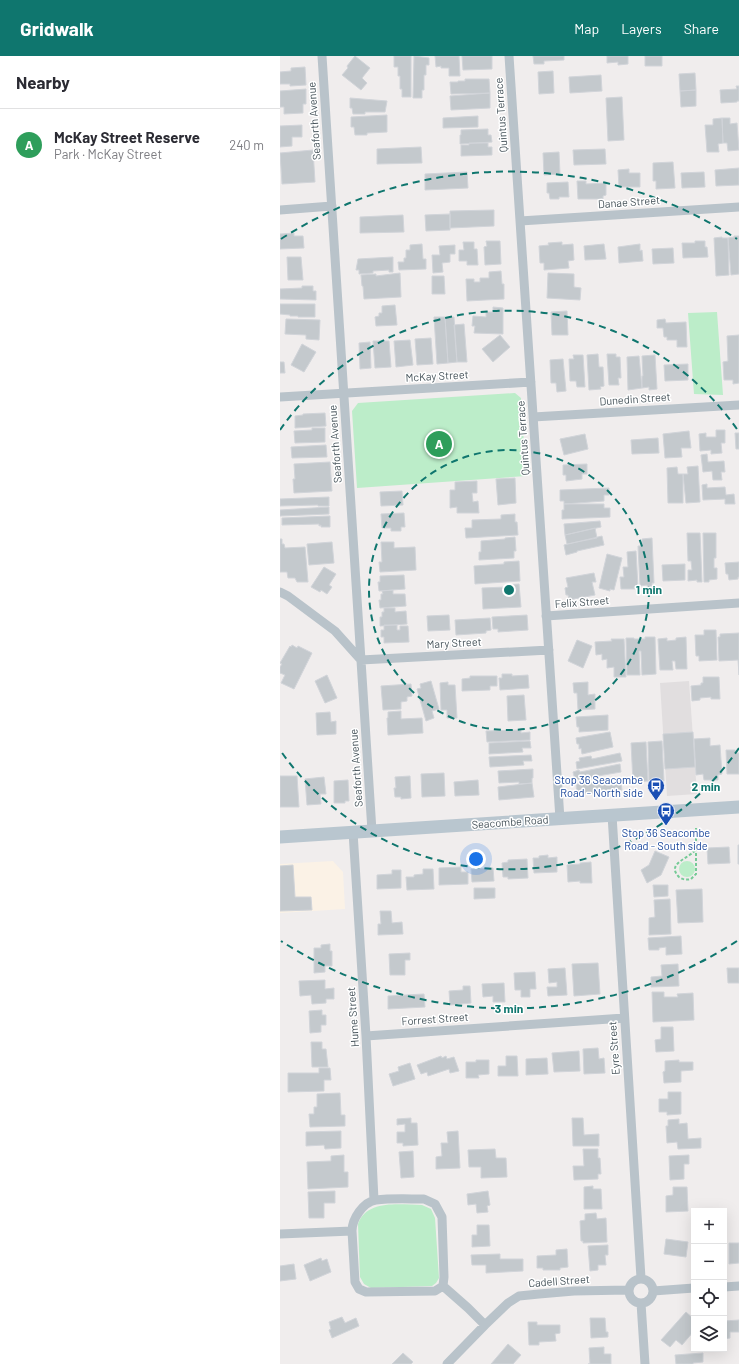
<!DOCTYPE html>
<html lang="en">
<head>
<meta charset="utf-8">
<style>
	:root { --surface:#fff; --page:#f7f7f7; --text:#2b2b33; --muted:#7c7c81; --line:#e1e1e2; --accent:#0f766e }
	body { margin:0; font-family:Barlow,sans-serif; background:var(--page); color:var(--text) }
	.controls { position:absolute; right:12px; bottom:12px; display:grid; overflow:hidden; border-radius:0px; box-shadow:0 4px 16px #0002 }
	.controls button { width:36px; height:36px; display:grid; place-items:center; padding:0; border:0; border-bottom:1px solid var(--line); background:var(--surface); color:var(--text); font:20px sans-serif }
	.you { position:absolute; left:196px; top:803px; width:14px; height:14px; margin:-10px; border:3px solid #fff; border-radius:50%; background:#1a73e8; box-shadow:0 0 0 6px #1a73e833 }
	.badge { display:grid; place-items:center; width:26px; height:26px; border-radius:50%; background:var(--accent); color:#fff; font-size:13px; font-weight:700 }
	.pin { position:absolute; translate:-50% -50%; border:2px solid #fff; box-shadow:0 1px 4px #0006 }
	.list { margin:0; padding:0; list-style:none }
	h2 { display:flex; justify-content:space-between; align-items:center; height:52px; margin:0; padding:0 16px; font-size:17px }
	h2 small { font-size:13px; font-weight:400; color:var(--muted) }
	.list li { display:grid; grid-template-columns:26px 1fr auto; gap:12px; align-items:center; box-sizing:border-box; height:72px; padding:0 16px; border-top:1px solid var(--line) }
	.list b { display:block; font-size:15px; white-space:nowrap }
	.list p { margin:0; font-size:13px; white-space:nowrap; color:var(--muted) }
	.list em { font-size:13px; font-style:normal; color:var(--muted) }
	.icon { flex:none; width:22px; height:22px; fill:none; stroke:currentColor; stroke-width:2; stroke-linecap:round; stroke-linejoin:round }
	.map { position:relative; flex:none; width:459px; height:1308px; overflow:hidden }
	header { display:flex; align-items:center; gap:24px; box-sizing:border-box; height:56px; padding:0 20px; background:var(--accent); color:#fff }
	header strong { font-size:19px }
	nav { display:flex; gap:22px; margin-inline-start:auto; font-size:14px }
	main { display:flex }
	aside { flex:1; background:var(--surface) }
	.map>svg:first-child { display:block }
</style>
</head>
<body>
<header>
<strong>Gridwalk</strong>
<nav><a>Map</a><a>Layers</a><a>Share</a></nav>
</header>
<main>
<aside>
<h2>Nearby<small></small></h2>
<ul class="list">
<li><span class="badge" style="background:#2e9e5b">A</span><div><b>McKay Street Reserve</b><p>Park · McKay Street</p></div><em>240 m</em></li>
</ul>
</aside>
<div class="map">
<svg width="459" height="1308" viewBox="0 0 459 1308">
	<rect width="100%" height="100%" fill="#f0eded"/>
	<!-- commercial -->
	<path fill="#fbf2e6" d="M53 805 63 816 65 853 0 857V808Z"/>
	<!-- education -->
	<path fill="#e1dedf" d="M409 625 417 738 387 740 380 627Z"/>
	<!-- green -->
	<path fill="#bcedc9" d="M437 256 443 339 414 338 408 257Z
		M235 337 241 342 246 420 77 432 72 355 78 347Z
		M399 813a8 8 0 1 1 16 0a8 8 0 1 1-16 0Z
		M142 1149 151 1153 155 1162 159 1222 156 1227 152 1230 91 1232 84 1228 80 1221 78 1168C87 1143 120 1149 142 1149Z"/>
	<!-- building -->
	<path fill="#c4c9cd" stroke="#d1d4d9" d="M75 0 90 12 82 22 87 27 81 34 62 19 68 12 67 10Z
		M114 0H131V41H122V33H120V20H118V11H114Z
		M134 0 149 2V9H146V19H144V34H142V42H133Z
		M155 0H179L180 20H169V12H161V10L156 11Z
		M182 0H212V13L183 14Z
		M253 0H284V4L264 5V8H254Z
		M327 0H348V8L338 9V6L327 7Z
		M365 0H382V10H365Z
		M25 11 26 29 10 30V28H0V16L11 15V12Z
		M273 15 274 37 259 38 258 16Z
		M415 17 416 34 400 35 399 18Z
		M321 19 322 35 290 37 289 21Z
		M185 23H209L210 37 171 38 170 26H178V25H185Z
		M456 30H459V45H457V46L441 47 440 34 457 33Z
		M26 33V48H23V57L4 58V51H0V35Z
		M416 34V50L401 51 400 35Z
		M210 37V52L171 54 170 40Z
		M342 41 344 84 328 85 326 42Z
		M70 42 107 45 105 56H85V58H73L72 52H70Z
		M107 59V76L87 77V79H75L74 71H71V61Z
		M198 60V71L163 72V62Z
		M442 62 443 87 438 88 439 96H427L425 69H433V63Z
		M442 62H450V68L457 67 459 94 448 95 447 87H443Z
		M22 69V81H12V90L0 91V70Z
		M208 73V79H211L212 86 180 88V79H181V74Z
		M189 87H208V91H212V99L181 100V89H189Z
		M141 91 142 107 97 108V93Z
		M325 93 326 108 294 109 293 94Z
		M33 94 35 126 2 128 0 97Z
		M279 96 280 118 264 119 263 97Z
		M393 106 395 132 376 133V125H373V107Z
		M459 112V129L436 130 435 114Z
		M349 113V117H360V131H339L338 114Z
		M187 116 188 132 145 134V118Z
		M424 116 425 131 402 132 401 117Z
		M297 125H306V128L326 127V139L323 140V143H298Z
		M288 126 289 141H279V143H270L269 137H267V127Z
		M214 154V170L170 172V155Z
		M170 158V174L146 175 145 159Z
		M123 159 124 176 80 177V161Z
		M14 177V180H23L24 192 0 193V178Z
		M454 180H459V218L451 219 448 182 454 181Z
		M442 181V182H448L449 219 436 220 434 182Z
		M206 185H220L221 208 205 209 204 191 207 190Z
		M415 185H425V191H427L428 201 403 202 402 187H415Z
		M183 186H194V193H197L198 209H187V205H179V194H184Z
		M282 186V189L293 188 294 204 288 205 289 212 264 214V207H260L259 190 269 189 268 187Z
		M142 188 143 203H146V213L119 214 118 206H124V202H126V194H130V189Z
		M324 188 326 203 305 204 304 190Z
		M360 188V195L362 194 363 205 339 207 338 191Z
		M175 189V198H170V206L162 207 163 216 153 217 152 199H160L159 190Z
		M393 192 394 207 373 208 372 193Z
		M7 201H21L23 224H8Z
		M113 201V216H109V214L93 215V217L79 218V214H76L78 203Z
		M221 215 222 228H224V243L187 245 186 223H194V226H200V222H209V216Z
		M120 217 121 241 84 243 83 230H82L81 219 96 218V220Z
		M268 217 294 218V231L301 232 300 244 267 242Z
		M152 220H164L165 238H152Z
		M22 230H33V235H36V244L0 243V233L22 232Z
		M0 248H35V261H18V260H10V259L0 258Z
		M115 249 117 269 96 270 95 261 99 260V257H102V250Z
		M213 251 223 252V278L194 277 195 270H192L193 260 206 261V256H213Z
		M287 255 288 279H272L271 256Z
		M154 261H165L168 307 157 308Z
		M174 261 177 306 168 307 165 262Z
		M6 263 40 264 39 284 26 283V279L5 278Z
		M385 263 386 267 406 266 407 291H397V284H387V281H384L383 272H377V264Z
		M184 268 187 306H177L174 269Z
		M220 279 230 291 213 306 202 293Z
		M459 279V327L453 328V324H444L443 306 448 305 447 280Z
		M151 282 153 308 137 309 135 283Z
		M130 284 133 309 116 311 114 285Z
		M93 285H109L111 311 95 312Z
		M90 286 91 312 80 313 79 287Z
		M22 288 36 296 24 316 11 309Z
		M318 298 319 311H323L324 330 320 331 321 333 309 334 307 299Z
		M327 298H336V301H340L341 322H338L339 329H329Z
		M293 299H303L305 331H297L296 325H290L289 303H294Z
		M375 299 377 333 369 334V331L362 332V320H363L362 300Z
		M359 300 362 332 348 334 347 301Z
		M283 303 286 335 277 336 276 327H271L270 304Z
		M0 306H4L5 317H0Z
		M408 308V324L385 325 384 309Z
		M45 357 46 370 15 372V360L23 359V358Z
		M32 372H45V386L15 387 14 375 32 374Z
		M436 374H445V387H441L442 397 431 398V394L420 395 419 378 426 377V381H436Z
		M409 375 411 392H401L402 401 385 402 383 378Z
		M455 377H459V393H456Z
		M305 378 308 393 284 399 280 383Z
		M378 382 379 397 352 398 351 384Z
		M46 389 47 401 12 402 11 391Z
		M427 398 428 406 444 405 445 416H441L442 424H433L432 415 423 416 421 399Z
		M50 406 52 435 14 437 13 423H15L14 408Z
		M307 408V418H302V423L286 425V419H283V409Z
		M418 410 420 446 406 447 403 418H408L407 411Z
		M397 411 398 418H403V447H388L387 412Z
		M235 422 236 447 218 449 216 423Z
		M197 425V437H192L193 446 198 445 199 457H177V451L170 452V434H175V426Z
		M427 428V432L445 431 446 439 454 438 455 448H445V443L423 444 422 429Z
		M329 432V439H324V445L284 448V445H280V434Z
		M122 435 123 449 101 450 100 436Z
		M49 441V450H38V449L0 450V443Z
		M284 448H324V452H330V461L282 463V454H284Z
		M49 451V458L0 460V454Z
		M124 457 125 471H121V475H111V472H102L101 458Z
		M235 458V466H237L238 479 186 482 185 472H192V464L221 463V459Z
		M50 460V471H41V469L39 470V468L2 469V462Z
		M320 465 321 471 285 479 284 468Z
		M315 472 317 482 287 488 285 479Z
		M407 477H420L422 526H417V524L408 525V514H412L411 505H408Z
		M423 477H436V502H434V512H437V523L429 524V526H424Z
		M322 480 324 489 297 495V496L286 499 284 489Z
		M235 481 236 495H234V502L199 504V496H201V485L225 483V482Z
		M372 482 374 527H372V531H367V529L360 530 358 490H362V483Z
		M0 483H2V488H4L5 492 25 491 28 526H17L15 522H8L7 516H0Z
		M52 486 54 507 29 509 27 488Z
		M101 486H114V492L135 491 136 514 100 516 99 506H102Z
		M356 495 358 531H354L355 533H341L340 521H344L343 511H348L347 496Z
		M327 498 342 502 334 534 330 533V535L319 532Z
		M239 505 240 525 195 528 194 510 224 508V506Z
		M459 506V521H458V523L449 524 448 518H446L445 507Z
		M405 508V524L383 525 382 509Z
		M44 511 56 518 49 529 52 531 47 538 41 534 40 536 31 531Z
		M314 517 316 526H312L315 539 289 544 288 539H286L285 532 288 531 286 522Z
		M124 519 125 533 99 535 98 526H100V520Z
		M239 528 241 551 203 553 202 532 226 531V529Z
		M113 534V538H125L126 550 100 552 99 544H101V538H103L102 535Z
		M104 552H115V556L126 555 127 568 100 570V561H102V556H104Z
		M169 559 170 574 148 575 147 560Z
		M247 559 248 574 218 576V573H213L212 561Z
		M210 562 211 574 206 575V577L176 579 175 564Z
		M104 569H117V574H120V570H128L129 586 104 587V581H101V574H104Z
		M424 574H436L437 604 419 605V600H416L415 579H424Z
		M459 577V619L458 604 439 605 438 581H440V578Z
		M365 581H375L376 618 362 619 361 595H359L360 619H347L346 582H354V583H365Z
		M406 581 407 613H396L395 605H392L393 614H380L378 583 387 582V585L396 584V582Z
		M331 583H344L346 621H334V611L327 612V603L322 604V598L316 599 315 586 332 585Z
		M297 584 312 590 303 612 288 605Z
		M12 589 17 592 18 590 32 597 14 633 1 627 5 619 0 617V611L2 608 0 607 10 590 11 591Z
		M222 618H232V620L248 619 249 632 220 634 219 622H222Z
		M47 619 57 642 45 647 35 625Z
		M190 620H217V630H210V634L182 635V623L190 622Z
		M423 621H439L440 643H431V641L420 642V644L412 645 411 630 421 629V627H423Z
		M151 625 159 653 152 655 154 662 146 665 137 633 141 632 140 628Z
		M168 626V629H175L177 662H167V654H161L160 627Z
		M308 626V639L315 638V653L298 654 297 637H294L293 627Z
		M131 628 132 640 127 641V645L121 646V653L103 654 101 630Z
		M244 639 246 664 228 665 227 640Z
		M121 655V663L142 662 143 677 108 679 107 662H108V656Z
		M50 656 51 666 56 665V678L37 679 36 657Z
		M328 659V674L299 676V671H297L296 661Z
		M241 674V677L250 676V684L207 686 206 675Z
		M330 676 333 691 302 698 301 692 299 693V688H297L296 682Z
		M413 676 415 711 385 713 383 678Z
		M430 682V690L440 689 442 718 438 719V724H424L423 718 416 719 414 683Z
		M250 685 251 692H242L243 696 209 698V687Z
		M382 685 384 725H369L368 686Z
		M366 686 368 725 353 726 351 687Z
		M446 694H455L456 697H459V718H447Z
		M340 697 342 705 297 713 296 706 300 705 299 702 311 700 312 703Z
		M251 699 252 705H243L244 709 210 711 209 701Z
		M340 708 341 716 312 721V722L295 724 293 716 299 714 300 716Z
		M253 713V722H252V727L239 728V726L219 727 218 715Z
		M164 717 165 740 142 741 141 718Z
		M0 720H17L19 751H0Z
		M130 720 131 742 121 743V741H115L114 732H116L115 721Z
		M44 721 46 738H40L41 748 27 749 25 723Z
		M68 724 69 745H65V747H54V725Z
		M198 724 199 739 175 740 174 726Z
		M341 726 342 734 321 736V737L297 738 296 728H300V727Z
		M252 727 254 741 219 744 218 731Z
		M458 789H459V808H458Z
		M449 791 450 807 428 808 427 792Z
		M375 795 389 801 381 819 367 827 361 814 369 809Z
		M268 799V802L277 801V816L254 817 253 802H259V800Z
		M247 803 248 822 228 823V821H223L222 807 228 806V804Z
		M311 806 312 827H300V825L288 826 287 809 300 808V807Z
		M13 809 15 841H31L32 854 0 855V810Z
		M181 811V816H188V828L159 829V812Z
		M213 812 214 825 192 826 191 813Z
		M143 813H153L154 833 127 834 126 821H134V819L143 818Z
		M112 814H121V832L97 833V819L112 818Z
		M373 829H388V840L374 841Z
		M194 832H215V842L194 843Z
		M422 833 423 866 398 867 396 834Z
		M390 843 391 878 369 879V862L375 861 374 844Z
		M100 855H111L112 867 122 866 123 878 98 879V868H101Z
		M401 880 402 898 386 899V891L379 892V894H369L368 882Z
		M50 888V895H52V910H45V916L34 917V892H41V889Z
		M130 897V904H125V919H110L109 898Z
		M318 907 320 938 294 940 292 908Z
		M398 908 399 930 371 931V921L382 920 381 909Z
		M285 912 287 939 268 940 267 931H277V926L269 927 268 913Z
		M447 912H459V927H448Z
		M255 916 256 933H250V941H241V934H235L234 917Z
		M45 924V933L54 932V943H46V947L32 948 31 939 20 940 19 925Z
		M224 927 225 946H213V940L203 941 202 928Z
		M183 930H190L191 947 170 949 169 935 183 934Z
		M372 936H384V941H398L397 938 413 937 414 964 373 966Z
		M144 938 145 951 108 953V940Z
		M42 954V959H46V969H41V976L30 977 29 955Z
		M381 971H393L394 995 376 996 375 984 381 983Z
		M31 986H42V993H46L48 1011H32Z
		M318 992 319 1003 324 1002 325 1017 304 1018 303 993Z
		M299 995 300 1015 274 1016 272 997Z
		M161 1000 162 1002 166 1000 167 1003 174 1001 179 1015 170 1017 169 1013 148 1020 147 1016 141 1018 137 1009Z
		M226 1000H237L238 1020H218V1010H226Z
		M267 1002 268 1018 246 1019V1003Z
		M196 1004H209V1018L198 1019 199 1022H186V1006H196Z
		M399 1004V1006H413V1014L401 1015V1026L384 1027 383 1016 385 1015V1005Z
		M130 1007 135 1023 113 1030 109 1018 119 1015 118 1011Z
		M39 1012H50L51 1024H44V1035L8 1036V1017H39Z
		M388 1036H401V1058L387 1059V1056H379V1043H388Z
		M60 1037 61 1059H65V1070L30 1071 29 1058H34V1051H37V1038Z
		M131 1062V1067H137L138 1089 123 1090V1087H117V1076H125V1068L117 1069V1063Z
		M292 1062H303L304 1079 319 1078V1090H293Z
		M399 1063V1068L407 1067 408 1083 421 1082V1092L398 1093 397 1086 387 1087 386 1070H388V1064Z
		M61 1075V1092L45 1093 44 1089 26 1090V1076Z
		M178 1075 180 1112 156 1113V1101L162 1100 161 1087H168L167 1076Z
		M215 1093 216 1102H226L227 1121 201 1122V1111H189L188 1094Z
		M303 1093H318V1102H320L321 1118H318V1123L294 1124 293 1110H304Z
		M133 1095 134 1121 121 1122 119 1096Z
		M64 1099V1116H68V1131L28 1133 27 1106 51 1105V1100Z
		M409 1099V1108H404V1123L390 1124 389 1100Z
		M313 1130V1133H321L322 1153H304V1131Z
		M393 1131H407L408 1155 386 1156V1140L393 1139Z
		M55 1135V1147H44V1162H29L28 1136Z
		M208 1135 210 1149 207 1150 208 1156 197 1157 196 1148 188 1149 187 1138Z
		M316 1157 317 1163 326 1162 327 1186 303 1187V1185H301L300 1165 305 1164V1158Z
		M197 1169H209L210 1190 192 1191V1179H197Z
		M386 1183 408 1186 406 1201 384 1198Z
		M449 1187H459V1207L449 1208Z
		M414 1188V1202H412Z
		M328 1189V1199H325L326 1209H318V1214L310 1215 308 1190Z
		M287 1193 288 1211 280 1212V1214H263V1212H257V1200L276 1199V1194Z
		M220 1198V1203H243V1215L206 1217V1209H192L191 1199Z
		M41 1202 42 1205 47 1203 51 1216 30 1225 24 1209Z
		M14 1208 16 1223 0 1225V1210Z
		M406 1256 414 1263V1275L402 1289 396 1284 390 1291 381 1284Z
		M62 1261 65 1267 76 1262 79 1270 52 1282 49 1274 51 1273 49 1266Z
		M310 1262H325L326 1276H328V1281L311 1282Z
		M459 1264V1276H450V1282L444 1283V1265Z
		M248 1266H257V1269H280V1277L275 1278 276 1285 259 1286V1289H249Z
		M228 1288 241 1299 233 1308H211Z
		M324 1291V1298H331V1308H308H310L309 1292Z
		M123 1297 133 1306 131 1308H112Z
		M423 1297V1306L413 1307V1308H396L395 1299Z"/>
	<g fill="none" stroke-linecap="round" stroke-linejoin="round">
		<!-- path -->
		<path stroke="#75ca96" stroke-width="2" stroke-dasharray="3 2" stroke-linecap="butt" d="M416 772V818L411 823C407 824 403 824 399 821 385 807 411 802 416 793"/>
		<!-- street -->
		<path stroke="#b9c3ca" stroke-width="9" d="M42 0 92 775
			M229 0 280 763
			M0 154 52 150
			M240 165 459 151
			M0 341 251 326
			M253 361 459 349
			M0 536 8 540 55 575 81 604 269 594
			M266 560 459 547
			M332 759 361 1222
			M73 776 86 980 94 1144
			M86 980 344 962
			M144 1143 155 1148 162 1161 164 1221 163 1230 155 1235 86 1236 79 1233 75 1226 72 1175C72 1163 83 1146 96 1144 111 1142 128 1143 144 1143Z
			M0 1178 72 1175
			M349 1235a12 12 0 1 1 24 0a12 12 0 1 1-24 0Z
			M163 1230 188 1252 205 1269
			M444 1231 459 1230
			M373 1235 414 1232
			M361 1247 365 1308
			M167 1308 205 1269 228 1247 239 1240 259 1238 294 1235 348 1234"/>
		<!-- secondary -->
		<path stroke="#b9c6cf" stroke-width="13" d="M0 781 459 751"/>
	</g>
	<!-- distance rings -->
	<g fill="none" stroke="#0f766e" stroke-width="2" stroke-dasharray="7 5">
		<circle cx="229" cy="534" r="140"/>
		<path d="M459 692A279 279 0 0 1 0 694M0 374A279 279 0 0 1 459 376"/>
		<path d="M457 885A419 419 0 0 1 1 885M1 183A419 419 0 0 1 457 183"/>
	</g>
	<!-- icons -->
	<defs>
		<g id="bus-pin" transform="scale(0.9)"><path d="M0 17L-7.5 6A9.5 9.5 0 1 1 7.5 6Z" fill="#1a4fb4" stroke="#fff"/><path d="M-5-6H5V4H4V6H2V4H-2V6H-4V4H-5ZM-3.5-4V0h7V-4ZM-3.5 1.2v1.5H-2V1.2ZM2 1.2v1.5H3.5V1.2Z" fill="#fff"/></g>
	</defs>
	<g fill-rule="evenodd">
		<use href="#bus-pin" x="376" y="730"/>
		<use href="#bus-pin" x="386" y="755"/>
	</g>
	<g text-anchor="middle" stroke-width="3" stroke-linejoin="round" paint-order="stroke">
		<!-- street labels -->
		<g font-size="11" fill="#46535a" stroke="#fff">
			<text transform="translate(221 59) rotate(-94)" y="4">Quintus Terrace</text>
			<text transform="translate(34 65) rotate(-94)" y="4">Seaforth Avenue</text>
			<text transform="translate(349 146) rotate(-4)" y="4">Danae Street</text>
			<text transform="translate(157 320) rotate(-3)" y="4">McKay Street</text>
			<text transform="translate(355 343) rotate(-4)" y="4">Dunedin Street</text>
			<text transform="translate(243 382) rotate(-94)" y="4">Quintus Terrace</text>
			<text transform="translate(55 388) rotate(-94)" y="4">Seaforth Avenue</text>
			<text transform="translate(302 546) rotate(-4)" y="4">Felix Street</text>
			<text transform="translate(174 587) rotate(-3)" y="4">Mary Street</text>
			<text transform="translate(76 712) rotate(-94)" y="4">Seaforth Avenue</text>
			<text transform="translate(230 766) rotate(-4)" y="4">Seacombe Road</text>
			<text transform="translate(73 961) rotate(-94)" y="4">Hume Street</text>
			<text transform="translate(155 963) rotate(-4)" y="4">Forrest Street</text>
			<text transform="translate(334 992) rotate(-94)" y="4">Eyre Street</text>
			<text transform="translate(279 1225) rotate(-4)" y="4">Cadell Street</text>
		</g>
		<!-- transit labels -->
		<g font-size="11" fill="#164399" stroke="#fff" text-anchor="end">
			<text x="363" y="728">Stop 36 Seacombe<tspan x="363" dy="13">Road - North side</tspan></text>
			<text x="386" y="781" text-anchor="middle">Stop 36 Seacombe<tspan x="386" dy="13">Road - South side</tspan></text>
		</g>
	</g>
	<circle cx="229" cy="534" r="6" fill="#0f766e" stroke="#fff" stroke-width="2"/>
	<g font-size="12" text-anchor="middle" font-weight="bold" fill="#0f766e" stroke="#fff" stroke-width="3" stroke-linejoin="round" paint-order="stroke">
		<text x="369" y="538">1 min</text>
		<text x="426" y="735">2 min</text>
		<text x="229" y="957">3 min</text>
	</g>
</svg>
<div class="controls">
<button>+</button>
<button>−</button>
<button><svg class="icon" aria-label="locate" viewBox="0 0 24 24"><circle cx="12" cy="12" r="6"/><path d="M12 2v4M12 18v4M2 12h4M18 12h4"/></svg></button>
<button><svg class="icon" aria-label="layers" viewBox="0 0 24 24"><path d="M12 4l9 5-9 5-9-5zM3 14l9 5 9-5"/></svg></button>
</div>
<div class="you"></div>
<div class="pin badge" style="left:159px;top:388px;background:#2e9e5b">A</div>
</div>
</main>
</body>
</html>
